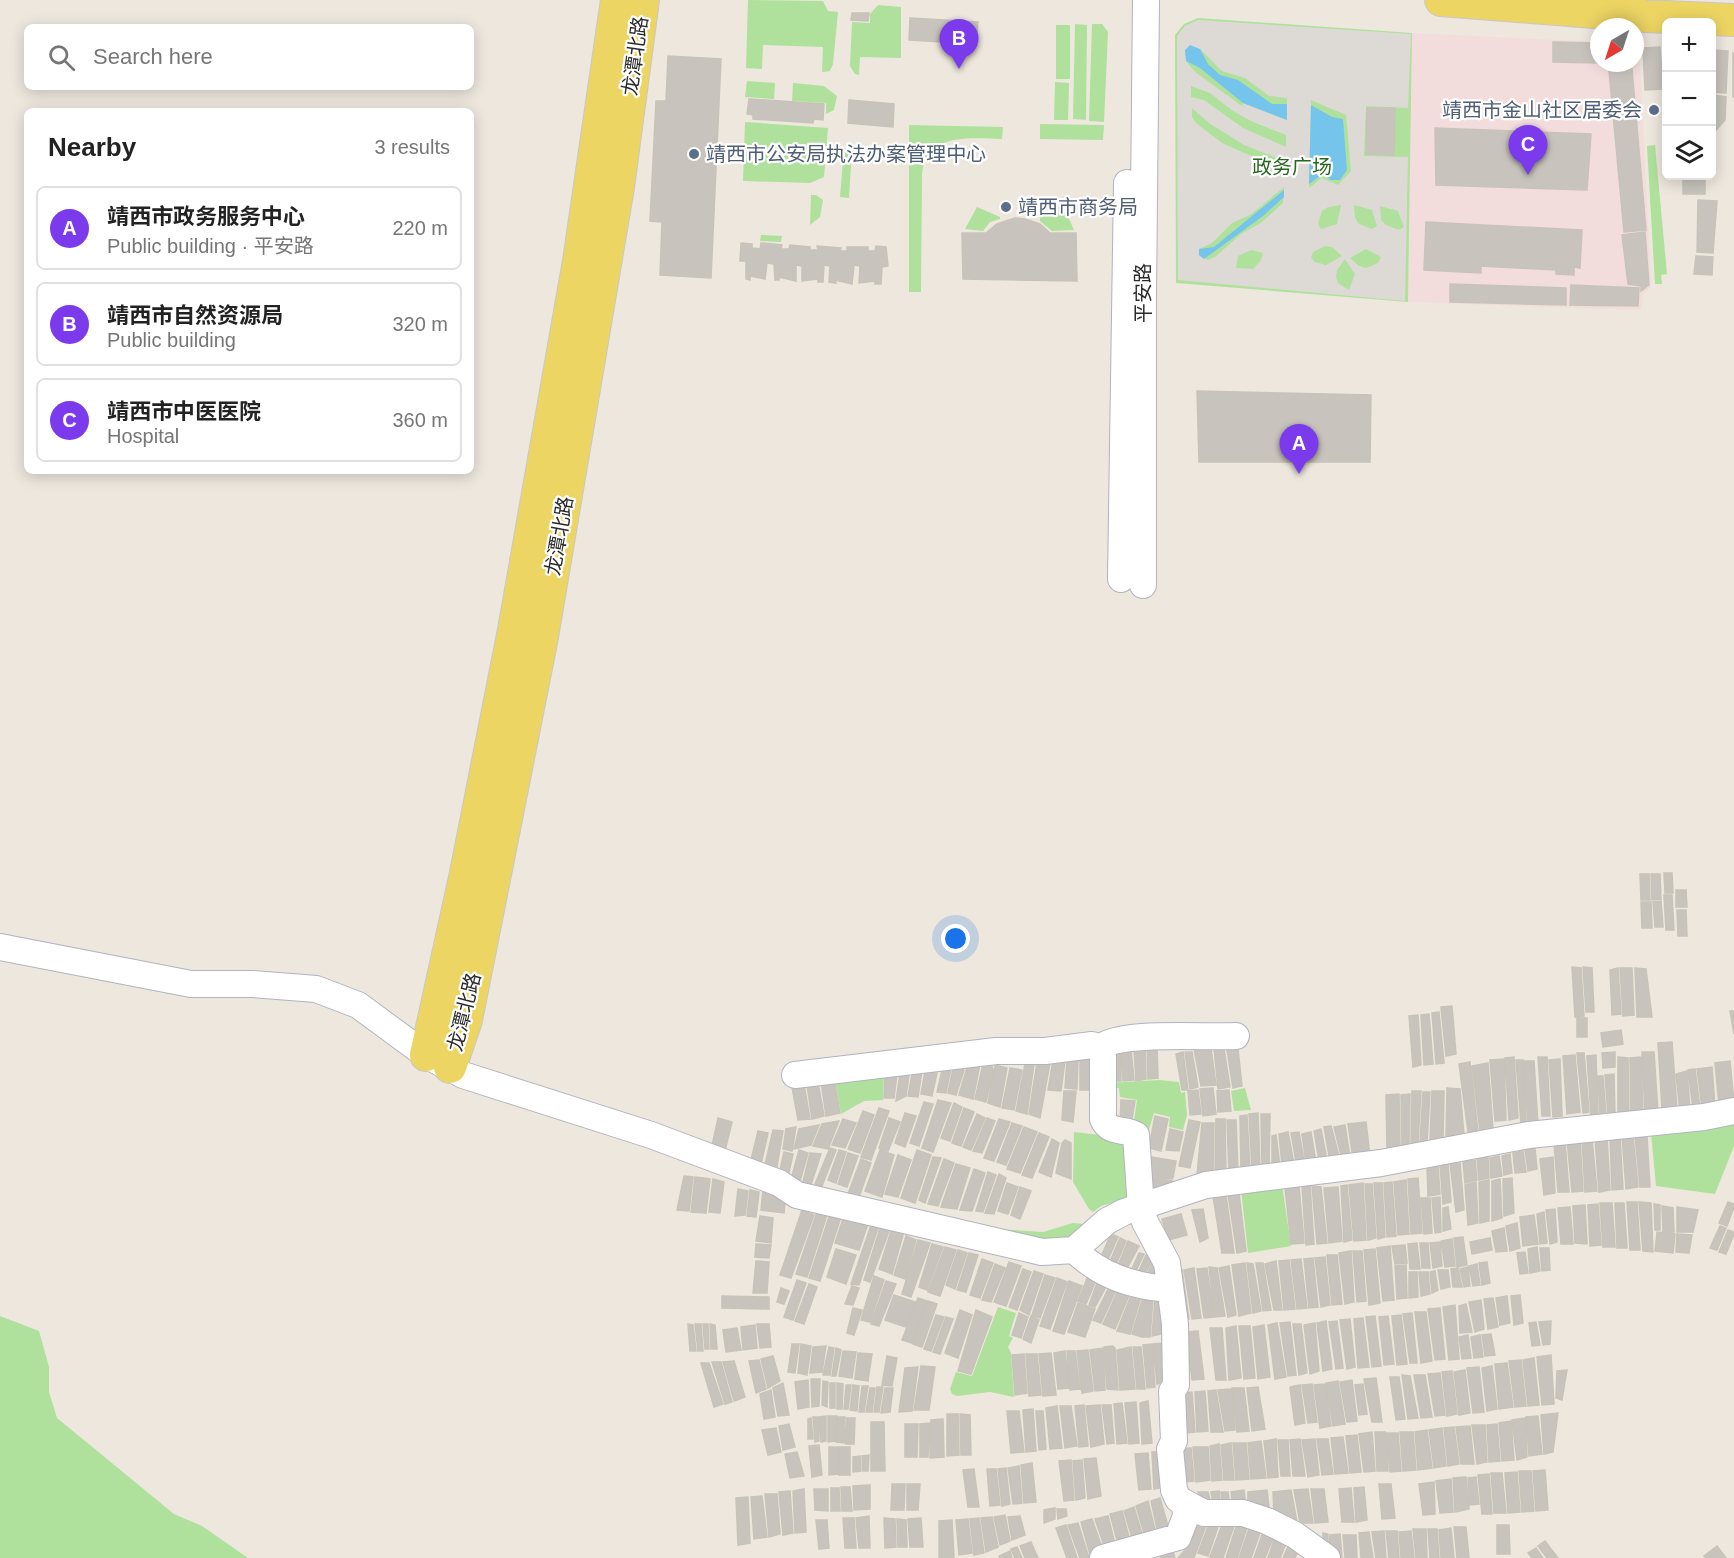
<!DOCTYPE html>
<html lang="en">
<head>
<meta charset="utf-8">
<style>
	:root { --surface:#fff; --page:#f2f2f2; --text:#222; --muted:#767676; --line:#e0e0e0; --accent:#7c3aed }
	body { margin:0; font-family:Arial,"Noto Sans SC",sans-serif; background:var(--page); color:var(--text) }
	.controls { position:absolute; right:18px; top:18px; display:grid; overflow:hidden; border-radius:9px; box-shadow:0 3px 15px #0003 }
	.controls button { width:54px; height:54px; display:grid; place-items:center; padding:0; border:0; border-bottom:2px solid var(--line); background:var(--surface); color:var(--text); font:30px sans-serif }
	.compass { position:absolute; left:1590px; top:18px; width:54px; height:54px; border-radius:50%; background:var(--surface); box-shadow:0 3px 15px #0003; rotate:219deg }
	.you { position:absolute; left:956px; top:939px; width:21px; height:21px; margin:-15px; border:4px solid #fff; border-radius:50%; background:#1a73e8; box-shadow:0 0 0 9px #1a73e833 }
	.badge { display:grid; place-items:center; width:39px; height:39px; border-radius:50%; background:var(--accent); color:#fff; font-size:20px; font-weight:700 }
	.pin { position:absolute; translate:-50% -50px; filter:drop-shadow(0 2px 3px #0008) }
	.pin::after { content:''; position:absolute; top:32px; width:21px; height:18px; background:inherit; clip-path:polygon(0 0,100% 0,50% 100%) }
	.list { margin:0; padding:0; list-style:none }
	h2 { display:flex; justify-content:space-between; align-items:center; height:78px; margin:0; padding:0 24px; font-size:26px }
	h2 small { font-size:20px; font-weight:400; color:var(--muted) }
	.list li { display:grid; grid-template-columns:39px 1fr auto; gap:18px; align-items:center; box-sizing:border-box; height:84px; margin:0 12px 12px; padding:0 12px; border:2px solid var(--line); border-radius:9px }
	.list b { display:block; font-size:22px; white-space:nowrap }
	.list p { margin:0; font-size:20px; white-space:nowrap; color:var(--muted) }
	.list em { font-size:20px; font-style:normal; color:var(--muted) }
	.icon { flex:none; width:33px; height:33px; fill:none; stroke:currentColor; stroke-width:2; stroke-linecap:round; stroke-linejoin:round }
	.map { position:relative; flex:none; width:1734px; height:1558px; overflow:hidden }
	.search { position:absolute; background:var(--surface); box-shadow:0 3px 15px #0003; left:24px; top:24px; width:450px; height:66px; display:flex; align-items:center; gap:15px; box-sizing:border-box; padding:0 21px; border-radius:9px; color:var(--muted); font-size:22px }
	.panel { position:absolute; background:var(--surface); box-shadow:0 3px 15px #0003; left:24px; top:108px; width:450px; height:366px; border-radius:9px }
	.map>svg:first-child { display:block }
</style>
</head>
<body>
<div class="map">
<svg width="1734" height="1558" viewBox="0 0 1734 1558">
	<rect width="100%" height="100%" fill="#ede7de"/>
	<!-- medical -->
	<path fill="#f3dcdc" d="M1412 33 1599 42V63H1635V44H1639L1651 287 1643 294 1641 310 1408 302Z"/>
	<!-- green -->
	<path fill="#afe19c" d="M748 0 823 1 828 11 838 12 833 64 830 71 822 72 823 47 763 45 762 69 746 68Z
		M878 5 901 7V58L860 57 859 75 855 74 850 66 852 22 870 23V14Z
		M1198 18 1412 33 1408 302 1176 283 1175 35 1184 24Z
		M1075 24 1087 25 1086 120 1073 119Z
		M1092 24H1102L1108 32 1104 122 1089 121Z
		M1056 25H1070V79H1056Z
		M747 81 775 83 774 99 745 97Z
		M1055 82 1069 83 1068 120H1054Z
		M793 83 824 86 837 96 834 110 826 114V103L792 101Z
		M745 122 828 128 824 177 810 183 743 181Z
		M1040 124 1104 125 1103 140 1040 139Z
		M909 125 1003 127 1002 139C971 138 926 132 922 174L921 292H909Z
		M1655 145 1667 274 1661 275 1662 284H1655L1647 146Z
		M844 148 852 149 849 198 840 197Z
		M811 195H816L823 200 820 217 810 225Z
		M1063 205 1074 230 1052 231 1040 221V214Z
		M977 207 1000 217V219L990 222 983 231 965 229Z
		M761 235 782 236 781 242 760 241Z
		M884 1072 883 1100 864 1101 841 1114 834 1074Z
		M1159 1080 1179 1082 1181 1093 1185 1092 1187 1115 1183 1130 1169 1127 1170 1117 1154 1113 1146 1139 1133 1127 1137 1100 1120 1097 1119 1088 1107 1087 1108 1083Z
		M1245 1088 1251 1110 1234 1111 1231 1091Z
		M1734 1118V1146L1715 1194 1656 1186 1651 1133Z
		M1074 1132 1126 1138 1137 1196 1101 1206 1093 1212 1089 1209 1073 1182Z
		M1282 1185 1291 1246 1248 1253 1241 1189Z
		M1073 1223 1084 1224 1090 1229 1066 1244 982 1228 1043 1232Z
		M998 1307 1016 1313 1009 1336 1013 1338 1008 1347 1011 1353 1014 1397 990 1392 957 1396 952 1394 950 1389 956 1372 972 1376Z
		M0 1316 39 1331 49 1367V1392L57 1418 174 1514 202 1526 248 1558H0Z"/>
	<!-- plaza -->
	<path fill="#dddad5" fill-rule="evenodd" d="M1198 20 1411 34 1408 108 1366 106 1364 156 1408 157 1405 301 1178 280 1177 36 1185 26ZM1200 49 1222 71 1245 78 1269 96 1287 98V120L1243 103 1242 106 1195 72 1186 61ZM1191 86 1210 93 1233 111 1253 122 1286 135V147L1243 128 1204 100 1191 97ZM1311 100 1346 115 1351 171 1338 185 1322 178 1309 188ZM1192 108 1209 123 1244 145 1285 161V166L1260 160 1222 143 1196 123 1192 117ZM1284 187 1283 203 1262 222 1241 234 1215 257 1208 260 1199 255V249L1212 243 1232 223 1250 215ZM1341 205 1337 224 1321 229 1318 223 1322 211 1328 207ZM1354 205 1372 210 1377 226 1372 229 1359 224 1355 218ZM1380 206 1398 211 1404 227 1399 230 1386 225 1381 220ZM1325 246 1332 247 1342 256 1326 265 1315 262 1311 258 1313 252ZM1366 249 1381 257 1378 263 1366 268 1359 266 1350 258ZM1251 250 1263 253 1261 260 1253 269 1236 268 1238 256ZM1345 259 1355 274 1349 290 1338 283 1336 277 1337 270Z"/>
	<!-- water -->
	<path fill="#75c4eb" d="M1190 45 1200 49 1208 64 1220 75 1238 80 1272 104H1287V120L1243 103 1200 68 1186 61 1185 50Z
		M1311 105 1332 117 1343 119 1347 170 1340 180H1331L1323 174 1309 184Z
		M1284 190V197L1263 216 1204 259 1199 255V249L1214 247Z"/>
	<!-- building -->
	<path fill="#c8c4bd" stroke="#c8c3b8" stroke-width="1.5" d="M852 13H869L868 21 851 20Z
		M910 18 978 22 976 44 909 40Z
		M1553 42 1599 43V63L1553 62Z
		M1660 47 1663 89 1645 90 1643 48Z
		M1712 50 1728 51 1726 93 1712 92Z
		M1733 53H1734V97H1733Z
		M668 56 721 59 711 278 660 275 662 222 650 221 656 101H666Z
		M1632 69 1646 230 1624 232 1609 71Z
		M1712 95 1726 97 1725 120 1712 135Z
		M749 99 824 104 823 120 814 119 813 123 753 119V115L747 114Z
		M849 100 894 104 893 127 848 123Z
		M1367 108H1395L1394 155 1366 154Z
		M1435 128 1591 134 1587 190 1436 185Z
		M1683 176H1705V194H1683Z
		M1698 200 1717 201 1713 253 1697 252Z
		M1015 218 1025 219 1040 224 1050 233H1076L1077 281 963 279 962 233H986L997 224Z
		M1426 222 1582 230 1580 268 1574 267V275L1556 274V270L1481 266V273L1424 270Z
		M1645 232 1649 285 1641 291V286L1628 284 1622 235Z
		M741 243 752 244V248L760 249 761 243 782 245 781 249H789L790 245 810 247V250H818L817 246 841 248 840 251H847V247H868V251H875L876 246 886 247 888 266 882 267 881 284H875V281L859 283 860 266 854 265 852 284 835 280 836 283 829 282 830 266 824 265 823 282H818V279L802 281V266L796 265V281L779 277V280H775L774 264 767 263 765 279 750 276V280L746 279V261H740Z
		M1696 256 1713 257 1712 275 1694 274Z
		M1450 284 1566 288V305L1450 302Z
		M1571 285 1639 288 1638 306 1570 305Z
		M1197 391 1371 395 1370 462H1199Z
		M1664 873H1672L1673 893H1665Z
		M1640 874H1649L1650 900H1641Z
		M1651 874H1660L1661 899 1652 900Z
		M1676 890H1686L1687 907H1676Z
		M1664 895H1672L1674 930H1666Z
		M1661 901 1663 927H1655L1653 902Z
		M1641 902H1651L1652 928H1642Z
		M1677 910H1686L1687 936H1678Z
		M1572 967 1581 968 1584 1016 1575 1017Z
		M1583 967 1592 968 1594 1012H1586Z
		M1618 968 1621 1014 1612 1015 1610 970Z
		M1620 968H1632L1634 1015 1623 1016Z
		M1635 968 1646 969 1652 1017H1637Z
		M1452 1006 1456 1054 1446 1056 1441 1007Z
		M1730 1011H1734V1034Z
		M1439 1012 1444 1063 1436 1064 1432 1013Z
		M1429 1014 1433 1064 1424 1065 1421 1015Z
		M1418 1015 1421 1065 1413 1067 1409 1016Z
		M1577 1018H1587V1037H1577Z
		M1621 1030 1623 1044 1603 1047 1601 1033Z
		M1672 1042 1677 1109H1662L1658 1043Z
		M1145 1048 1146 1079 1136 1081 1134 1049Z
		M1147 1048H1157L1158 1078 1148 1079Z
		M1211 1048 1216 1085 1201 1086 1194 1049Z
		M1214 1048 1224 1049 1230 1087 1218 1089Z
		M1131 1049 1134 1080 1123 1081 1121 1050Z
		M1238 1049 1242 1086 1233 1088 1227 1050Z
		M1108 1051H1120L1121 1081H1110Z
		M1183 1052 1188 1090H1182L1176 1054Z
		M1185 1052H1192L1198 1087 1190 1089Z
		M1615 1052V1067L1603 1068 1602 1053Z
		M1642 1052H1654L1658 1112 1645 1113Z
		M1577 1053H1584L1589 1112 1583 1113Z
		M1575 1055 1580 1112 1567 1114 1563 1056Z
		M1596 1055 1598 1115 1591 1116 1587 1056Z
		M1514 1057 1518 1118 1509 1120 1505 1058Z
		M1538 1057H1547L1550 1116H1542Z
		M1618 1057 1628 1058 1629 1115 1618 1116Z
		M1641 1057 1643 1114H1631L1630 1058Z
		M1080 1059H1093V1090H1080Z
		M1504 1059 1506 1120 1495 1121 1490 1060Z
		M1560 1059 1562 1116 1553 1117 1549 1060Z
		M1053 1060 1065 1061 1061 1091 1048 1090Z
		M1067 1060H1078L1077 1089 1065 1088Z
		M1516 1060H1523L1526 1123 1521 1124Z
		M1524 1061H1534L1538 1125 1528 1126Z
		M1730 1061 1734 1102 1719 1105 1715 1063Z
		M1037 1062 1050 1063 1040 1118 1029 1114Z
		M1470 1062 1478 1131 1468 1132 1459 1064Z
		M1488 1063 1493 1129 1480 1131 1472 1066Z
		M968 1064H980L973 1099 959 1095Z
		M983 1064 992 1066 993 1071 986 1102 975 1099Z
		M1025 1064H1034L1027 1114 1016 1111Z
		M995 1065 1007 1068 1000 1107 988 1103Z
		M943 1066 951 1068 946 1093 937 1092Z
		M1712 1067 1715 1106 1702 1108 1697 1069Z
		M953 1068 964 1070 956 1095 948 1093Z
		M1010 1068 1022 1070 1014 1110 1002 1108Z
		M1695 1069 1700 1108 1693 1109 1688 1070Z
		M918 1071H922L918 1097 908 1096 912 1074Z
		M925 1071 937 1073 932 1096 921 1094Z
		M1687 1071 1690 1110 1680 1112 1676 1074Z
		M900 1073 909 1075 906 1096 896 1101Z
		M897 1074 894 1098H884L885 1075Z
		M1614 1074 1615 1116H1608L1605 1075Z
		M1598 1076H1603L1606 1116 1600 1117Z
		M834 1079 840 1113 826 1116 821 1081Z
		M818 1082 824 1116 812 1119 807 1085Z
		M804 1084 810 1119 798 1120 792 1087Z
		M1213 1088 1216 1114 1203 1116 1200 1089Z
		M1447 1088 1460 1089 1464 1135 1446 1137Z
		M1198 1090 1201 1114 1190 1115 1188 1091Z
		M1229 1090 1231 1111 1218 1112 1217 1091Z
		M1064 1091H1076L1073 1122 1062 1120Z
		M1412 1091H1421L1418 1143 1411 1144Z
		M1432 1091H1444L1443 1140H1430Z
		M1423 1092H1430L1427 1142H1420Z
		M1399 1094 1400 1147 1387 1149 1386 1095Z
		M1410 1094 1409 1144 1402 1145 1401 1095Z
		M938 1100 951 1103 933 1152 922 1148Z
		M1121 1100 1135 1101 1131 1125 1120 1124Z
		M924 1102 933 1104 919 1146 910 1143Z
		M954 1103 962 1107 950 1141 941 1138Z
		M879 1108 889 1111 871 1160 861 1157Z
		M964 1108 974 1112 961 1146 952 1143Z
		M863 1111 874 1115 860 1153 848 1149Z
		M905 1113 916 1116 905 1147 895 1143Z
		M1258 1113 1260 1167 1252 1169 1249 1114Z
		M977 1114 985 1118 971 1150 963 1147Z
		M1261 1114H1270L1269 1166 1262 1167Z
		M1247 1115 1250 1170 1241 1171 1240 1116Z
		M1155 1116 1168 1119 1161 1151 1149 1148Z
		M718 1118 732 1122 724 1155 711 1150Z
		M889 1118 900 1122 888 1151 879 1148Z
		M987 1118 995 1121 982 1153 973 1151Z
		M843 1119 856 1123 845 1148 832 1145Z
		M999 1119 1010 1122 994 1161 984 1158Z
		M1216 1119H1225L1226 1173 1215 1172Z
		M1189 1120 1200 1122 1190 1168 1179 1166Z
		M1227 1120H1236L1238 1172 1229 1173Z
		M839 1121 828 1149 813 1146 822 1124Z
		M1366 1122 1370 1156 1353 1159 1348 1124Z
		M1012 1123 1022 1126 1006 1165 997 1162Z
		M1202 1123H1214L1213 1173 1197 1175Z
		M819 1125 811 1145 794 1149 799 1129Z
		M1345 1125 1350 1157 1342 1159 1334 1127Z
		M1331 1126 1340 1160 1330 1162 1324 1127Z
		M796 1127 792 1151 783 1149 786 1129Z
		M1024 1127 1037 1132 1020 1173 1007 1169Z
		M1170 1129 1183 1132 1179 1151 1166 1150Z
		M1321 1129 1327 1160 1319 1161 1314 1131Z
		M773 1130 783 1131 776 1172 764 1169Z
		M758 1131 768 1133 760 1169 750 1164Z
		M1288 1132 1294 1164 1282 1165 1279 1134Z
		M1299 1132 1304 1161 1296 1162 1291 1133Z
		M1311 1132 1316 1162 1306 1164 1302 1134Z
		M1039 1133 1049 1137 1032 1178 1022 1175Z
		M1276 1135 1280 1166 1272 1167V1136Z
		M1622 1136H1633L1638 1187 1626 1189Z
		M1635 1136H1647L1650 1187H1640Z
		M1607 1137 1610 1190 1599 1192 1595 1138Z
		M1610 1137H1620L1623 1189 1612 1190Z
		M1052 1139 1059 1143 1051 1177 1039 1172Z
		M1582 1139H1592L1597 1191 1585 1192Z
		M1065 1140 1071 1143V1179L1056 1173 1062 1143Z
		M1567 1140H1580L1583 1191 1572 1192Z
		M1565 1141 1569 1192H1558L1554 1143Z
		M830 1148 836 1150 822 1186 815 1184Z
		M1535 1148 1537 1169 1528 1171 1525 1150Z
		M799 1150 808 1153 799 1185 790 1183Z
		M839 1150 846 1152 836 1183 828 1180Z
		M880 1150 894 1155 882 1197 865 1191Z
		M917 1150 931 1155 915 1203 901 1198Z
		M1523 1151 1526 1172 1515 1173 1513 1153Z
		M784 1152 793 1154 788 1177 779 1175Z
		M810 1153 821 1154 810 1188 802 1186Z
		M848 1153 858 1156 847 1187 838 1184Z
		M1510 1154 1512 1173 1504 1175 1502 1156Z
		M898 1155 911 1160 898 1197 885 1194Z
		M1146 1156 1176 1161 1173 1178 1144 1182Z
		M1499 1156 1502 1176 1491 1178 1490 1158Z
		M933 1157 941 1158 925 1203 919 1200Z
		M1488 1157 1489 1178 1479 1180 1477 1159Z
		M1553 1157 1555 1193 1544 1195 1540 1159Z
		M861 1159 871 1163 859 1197 848 1194Z
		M944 1159 954 1163 938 1206 928 1204Z
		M1475 1160 1477 1180 1465 1183 1463 1162Z
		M1460 1163 1464 1210 1456 1212 1450 1164Z
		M956 1164 970 1168 957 1209 941 1207Z
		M1448 1164 1451 1202 1443 1204 1440 1165Z
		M1438 1166 1440 1194 1428 1196 1427 1167Z
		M974 1169 985 1173 972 1211 960 1210Z
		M988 1172 996 1175 983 1212 976 1211Z
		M999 1174 1006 1178 994 1214 985 1213Z
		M684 1176 693 1177 689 1211 677 1210Z
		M695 1177 710 1179 706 1213 691 1212Z
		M1418 1178 1422 1233 1411 1234 1408 1179Z
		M1512 1178 1514 1213 1504 1216 1503 1179Z
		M713 1179 724 1182 720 1213 709 1212Z
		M1500 1179 1502 1218 1492 1221V1181Z
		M1172 1180 1171 1192 1145 1199V1183Z
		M1406 1180 1409 1234 1398 1235 1394 1182Z
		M1489 1180V1221L1480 1223 1479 1182Z
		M1392 1182 1396 1236 1387 1237 1384 1183Z
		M1476 1182 1478 1223 1468 1225 1465 1185Z
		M1007 1183 1018 1187 1008 1214 998 1211Z
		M1363 1183 1366 1240 1354 1241 1349 1185Z
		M1374 1183H1382L1385 1237 1378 1239Z
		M1365 1184H1372L1376 1238 1368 1240Z
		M1310 1185 1314 1244 1306 1245 1302 1186Z
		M1347 1185 1352 1240 1344 1242 1341 1186Z
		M1299 1186 1304 1243 1291 1244 1285 1188Z
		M1312 1186 1321 1187 1327 1243 1317 1244Z
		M1020 1187 1031 1191 1020 1219 1011 1215Z
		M1338 1187 1342 1241 1329 1243 1324 1188Z
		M738 1189 748 1191 745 1215 735 1216Z
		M750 1190 759 1192 756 1217 747 1216Z
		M763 1190 786 1195 784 1213 761 1210Z
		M1239 1193 1246 1251 1237 1253 1228 1194Z
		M1226 1195 1234 1253H1222L1213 1196Z
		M1440 1197 1441 1232 1435 1233 1432 1198Z
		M1421 1198H1430L1432 1233 1424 1234Z
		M1627 1202H1637L1640 1250H1630Z
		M1639 1202 1651 1203 1653 1252 1643 1251Z
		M1728 1202 1734 1204V1207L1727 1226 1719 1223Z
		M1600 1203H1612L1615 1247H1603Z
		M1615 1203H1624L1627 1248H1617Z
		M1598 1204 1601 1245 1590 1246 1588 1205Z
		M1654 1204 1660 1205V1230H1655Z
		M1585 1205 1587 1244 1575 1243 1573 1206Z
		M1662 1206 1673 1208 1674 1232H1663Z
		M1448 1207 1451 1229 1443 1231V1208Z
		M1570 1207 1573 1244H1561L1558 1208Z
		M1677 1207 1698 1210 1693 1232H1677Z
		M1203 1209 1208 1238 1200 1242 1192 1210Z
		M1555 1209 1557 1242 1550 1244 1546 1210Z
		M802 1210 814 1215 791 1278 780 1275Z
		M817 1212 827 1215 807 1277 796 1274Z
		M1544 1212 1547 1243 1540 1244 1537 1214Z
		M830 1214 841 1217 820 1281 809 1278Z
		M1181 1214 1187 1235 1168 1240 1162 1219Z
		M1534 1215 1538 1244 1523 1246 1520 1217Z
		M760 1216 773 1218 771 1243 756 1241Z
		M844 1216 868 1224 859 1250 835 1243Z
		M1517 1223 1520 1248 1510 1251 1506 1226Z
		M871 1225 878 1228 859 1285 851 1284Z
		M1720 1226 1726 1228 1717 1250 1710 1248Z
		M880 1228 889 1231 870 1282 864 1280Z
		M1504 1228 1507 1251 1496 1252 1492 1231Z
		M1728 1230 1734 1232V1234L1726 1254 1719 1252Z
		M891 1231 903 1235 892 1274 879 1269Z
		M1657 1232 1675 1234 1673 1253 1655 1251Z
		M1111 1234 1118 1237 1106 1264 1099 1261Z
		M1677 1234 1692 1235 1689 1253 1676 1252Z
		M906 1236 916 1240 905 1279 894 1275Z
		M1463 1237 1467 1265 1457 1267 1454 1238Z
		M1120 1238 1126 1241 1115 1267 1109 1264Z
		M1490 1238 1492 1250 1472 1254 1470 1242Z
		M1452 1239 1455 1266 1445 1267 1441 1241Z
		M918 1240 930 1243 911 1297 902 1294Z
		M1128 1241 1139 1246 1125 1272 1117 1268Z
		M1440 1242 1442 1266 1433 1268 1430 1243Z
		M1417 1243 1420 1269H1410L1408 1244Z
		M1420 1243H1428L1430 1268H1422Z
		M756 1244 771 1245 769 1258 755 1257Z
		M932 1244 943 1247 927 1290 919 1287Z
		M1405 1245 1407 1263 1395 1264 1392 1246Z
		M1390 1246 1394 1300 1383 1301 1377 1248Z
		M945 1247 956 1250 940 1296 928 1292Z
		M1537 1247 1540 1271 1530 1273 1528 1249Z
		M1540 1248H1549L1550 1270 1542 1271Z
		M836 1249 856 1255 846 1284 827 1277Z
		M1375 1249 1380 1303 1369 1305 1364 1250Z
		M958 1250 967 1253 955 1289 946 1285Z
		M1351 1251 1354 1302 1345 1304 1339 1253Z
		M1353 1251H1362L1366 1301 1357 1302Z
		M1525 1252 1528 1273 1520 1274 1517 1253Z
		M969 1253 978 1255 966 1292 957 1290Z
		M1139 1253 1144 1254 1134 1275 1130 1273Z
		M1146 1255 1152 1259 1144 1277 1137 1275Z
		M1327 1255H1337L1342 1304 1332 1305Z
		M1325 1257 1330 1305 1321 1307 1315 1258Z
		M1313 1258 1318 1307 1309 1308 1304 1259Z
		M982 1259 993 1263 980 1298 970 1295Z
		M1301 1259 1307 1308 1297 1309 1291 1260Z
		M1153 1260 1157 1264 1153 1281 1146 1278Z
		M1289 1260 1295 1309 1284 1310 1279 1261Z
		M756 1261 769 1262 767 1293H753Z
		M1276 1261 1282 1310H1274L1265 1264Z
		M1009 1262 1021 1266 1006 1306 994 1302Z
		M1487 1262 1490 1283 1482 1285 1479 1263Z
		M1245 1263 1251 1313 1239 1316 1232 1265Z
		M1247 1263 1253 1264 1261 1311 1253 1313Z
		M1256 1263H1263L1271 1310 1263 1311Z
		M995 1264 1005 1268 991 1302 982 1300Z
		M1477 1264 1480 1285 1473 1286 1469 1266Z
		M1406 1265 1407 1298 1397 1299 1395 1266Z
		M1229 1266 1236 1315 1228 1317 1219 1268Z
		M1209 1267 1217 1268 1225 1316 1215 1317Z
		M1468 1267 1470 1286 1464 1287 1460 1269Z
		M1194 1268 1201 1318 1192 1319 1184 1270Z
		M1207 1268 1214 1317 1204 1318 1197 1269Z
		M1458 1268 1462 1287H1453L1451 1269Z
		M1023 1269 1031 1272 1017 1310 1009 1307Z
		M1182 1270 1189 1319H1182L1174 1271Z
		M1438 1270H1448L1450 1287 1441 1289Z
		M1034 1271 1043 1274 1029 1315 1020 1310Z
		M1435 1271 1438 1290 1432 1293 1430 1272Z
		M1409 1272H1417L1418 1297 1409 1298Z
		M1419 1272H1428L1430 1294 1421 1296Z
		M1045 1275 1055 1278 1040 1318 1032 1315Z
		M874 1276 884 1280 870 1322 861 1320Z
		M1088 1276 1096 1280 1086 1304 1078 1301Z
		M1057 1278 1067 1282 1050 1329 1040 1326Z
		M797 1280 806 1283 793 1320 784 1317Z
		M1098 1280 1108 1283 1095 1307 1089 1305Z
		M886 1281 896 1284 879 1326 871 1324Z
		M1069 1281 1082 1286 1064 1334 1053 1331Z
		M809 1284 817 1287 804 1324 795 1321Z
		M1110 1285 1117 1288 1101 1323 1093 1320Z
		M852 1286 859 1288 853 1305 845 1304Z
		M781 1288 789 1291 784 1304 777 1302Z
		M1119 1288 1130 1293 1115 1329 1103 1324Z
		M1132 1293 1141 1297 1130 1334 1117 1331Z
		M894 1295 915 1302 906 1327 885 1320Z
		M1520 1295 1523 1323 1514 1325 1511 1296Z
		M722 1296 769 1297V1309L722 1308Z
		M1507 1296 1510 1323 1500 1325 1496 1298Z
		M1143 1297 1153 1298 1150 1337H1142L1132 1334Z
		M918 1298 927 1301 912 1343 902 1340Z
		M1155 1298 1165 1299 1166 1333 1152 1336Z
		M1493 1298 1498 1327 1488 1329 1484 1299Z
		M1481 1300 1484 1329 1475 1332 1469 1302Z
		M928 1301 937 1304 922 1347 913 1344Z
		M1078 1303 1095 1309 1085 1337 1068 1332Z
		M1466 1304 1472 1332 1460 1333 1459 1306Z
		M1455 1305 1459 1359 1449 1360 1443 1307Z
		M853 1308 862 1310 854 1335 847 1333Z
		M1440 1308 1445 1359 1435 1360 1428 1309Z
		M960 1310 972 1315 958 1358 945 1353Z
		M976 1310 992 1317 971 1374 958 1371Z
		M1415 1312H1426L1432 1361 1421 1363Z
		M1019 1313 1028 1317 1021 1338 1012 1335Z
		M1412 1313 1417 1363H1410L1403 1314Z
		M936 1315 944 1317 931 1351 924 1349Z
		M1401 1315 1407 1364 1397 1365 1392 1316Z
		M1031 1316 1039 1320 1031 1343 1023 1339Z
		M1375 1316 1381 1366 1372 1367 1366 1317Z
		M1388 1316 1394 1364 1384 1365 1379 1317Z
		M946 1317 953 1319 940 1354 933 1352Z
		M1363 1318 1369 1367 1358 1368 1354 1319Z
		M1350 1319 1355 1367 1347 1369 1340 1320Z
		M1326 1321 1332 1369 1323 1371 1317 1323Z
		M1337 1321 1343 1368 1336 1369 1329 1322Z
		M1551 1321 1550 1344 1543 1345 1539 1322Z
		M1290 1322 1296 1375 1288 1376 1280 1323Z
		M1536 1322 1540 1345 1532 1346 1529 1323Z
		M1277 1323 1286 1377 1275 1379 1268 1325Z
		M1315 1323 1319 1371 1310 1374 1304 1325Z
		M688 1324 693 1325 696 1351H690Z
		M695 1324H701L703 1351H698Z
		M703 1324H708L709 1349H705Z
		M710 1324 715 1325 717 1349H711Z
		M757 1324H769L771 1347 760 1348Z
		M1293 1324H1301L1307 1373 1299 1375Z
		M755 1325 757 1348 743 1350 741 1327Z
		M1264 1325 1270 1377 1258 1379 1253 1327Z
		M1236 1326 1241 1378 1229 1380 1226 1328Z
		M1239 1326H1250L1255 1378 1244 1379Z
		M737 1328 741 1350 726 1352 723 1330Z
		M1210 1328H1222L1226 1380H1216Z
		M1198 1331 1204 1379 1192 1380 1186 1332Z
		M1491 1334 1495 1355 1485 1356 1482 1335Z
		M1468 1335 1471 1358 1462 1359 1459 1337Z
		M1480 1335 1483 1357 1474 1358 1471 1337Z
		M1164 1343 1167 1383 1157 1384 1153 1344Z
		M792 1344H799L795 1373 788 1372Z
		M801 1344 811 1346 807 1375 798 1373Z
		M1152 1344 1155 1387 1147 1388 1143 1345Z
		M826 1346 822 1372 810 1373 813 1347Z
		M1113 1346 1115 1348 1118 1390 1107 1389 1104 1347Z
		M829 1347 834 1348 830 1375H823Z
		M1131 1347 1135 1389 1120 1390 1117 1350Z
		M1133 1347H1141L1145 1389H1137Z
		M836 1348 841 1350 836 1376H832Z
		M1103 1348 1105 1390 1095 1391 1090 1350Z
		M1088 1350 1093 1391 1082 1393 1077 1351Z
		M843 1351 856 1352 852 1378 839 1376Z
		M1065 1351 1069 1388 1058 1389 1054 1353Z
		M1067 1351H1075L1080 1389 1070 1390Z
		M858 1353 872 1354 868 1381 855 1379Z
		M1051 1353 1056 1395 1043 1396 1039 1354Z
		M1024 1354 1027 1393 1015 1395 1012 1355Z
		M1026 1354H1037L1041 1395 1029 1396Z
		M1551 1355 1554 1404 1542 1405 1537 1357Z
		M773 1356 780 1381 768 1388 761 1359Z
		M887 1356 897 1358 892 1386 882 1385Z
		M1534 1358 1539 1405 1528 1406 1523 1360Z
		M759 1360 766 1389 756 1393 749 1361Z
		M1521 1360 1526 1406 1515 1407 1509 1361Z
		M734 1361 745 1397 734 1401 723 1362Z
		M712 1362H721L732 1402 725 1404Z
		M701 1363H709L723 1404 714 1407Z
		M1507 1363 1513 1407 1499 1409 1495 1364Z
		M921 1366 935 1367 929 1410H914Z
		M1492 1366 1497 1409 1487 1411 1482 1368Z
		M918 1367 912 1411 899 1412 905 1368Z
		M1479 1367 1484 1412 1473 1413 1467 1368Z
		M1465 1370 1470 1413 1459 1415 1454 1372Z
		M1567 1370 1562 1400 1556 1398 1557 1371Z
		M1452 1371 1457 1414 1447 1416 1442 1372Z
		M1440 1373 1445 1415 1435 1416 1428 1374Z
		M1402 1375 1410 1376 1418 1418 1408 1419Z
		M1414 1375H1425L1432 1417 1421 1418Z
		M1390 1377H1399L1405 1419 1396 1420Z
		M1376 1378 1382 1422H1372L1364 1379Z
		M811 1379H820L819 1406 812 1407Z
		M808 1380 809 1407 798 1409 795 1382Z
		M1352 1380 1357 1421 1347 1422 1340 1382Z
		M823 1381 828 1382 827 1407 822 1405Z
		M1338 1381 1345 1424 1333 1426 1326 1383Z
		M783 1383 789 1415 778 1416 773 1388Z
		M830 1383H835V1408H830Z
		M837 1383 843 1384 842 1409H837Z
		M1312 1384 1317 1422 1308 1423 1302 1385Z
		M1325 1384 1331 1426 1320 1428 1314 1385Z
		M1363 1384 1367 1414 1359 1415 1355 1385Z
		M846 1385H851L848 1409H844Z
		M853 1385 859 1386 857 1411 850 1410Z
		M1300 1385 1305 1423 1295 1425 1290 1387Z
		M862 1386H868L864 1412H859Z
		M877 1387H883L879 1412H874Z
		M1258 1387 1265 1429 1252 1431 1247 1388Z
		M870 1388H875L872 1412H866Z
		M885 1388H893L890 1412 881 1413Z
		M1232 1388H1244L1249 1431 1237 1432Z
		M1231 1389 1235 1430 1225 1431 1218 1390Z
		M771 1390 775 1417 764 1419 760 1394Z
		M1216 1390 1223 1432H1211L1208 1391Z
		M1205 1391 1208 1431 1197 1432 1195 1392Z
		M1192 1392 1195 1432 1186 1433 1182 1393Z
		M1148 1401 1152 1443 1142 1444 1140 1403Z
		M1136 1402 1139 1443 1129 1444 1125 1403Z
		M1122 1403 1127 1443 1117 1444 1114 1404Z
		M1084 1405 1088 1446 1079 1447 1075 1406Z
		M1100 1405 1104 1444 1091 1447 1086 1406Z
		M1102 1405H1111L1114 1443 1107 1444Z
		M1057 1406 1062 1448 1050 1449 1046 1408Z
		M1060 1406H1071L1077 1446 1065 1448Z
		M1033 1409 1036 1451 1026 1452 1023 1410Z
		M1007 1411H1019L1024 1452 1011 1453Z
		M1036 1411H1043L1046 1449 1039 1450Z
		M1558 1413 1553 1452 1544 1454 1541 1415Z
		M947 1414H958L959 1455 947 1456Z
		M960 1414 970 1415 971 1455H961Z
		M826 1416V1441L821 1442 819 1417Z
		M828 1416H837L835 1441 828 1442Z
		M1538 1416 1542 1454 1529 1456 1526 1417Z
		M813 1417H818L819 1441 815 1442Z
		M838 1417H845V1443L836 1442Z
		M811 1418 813 1439H808V1419Z
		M847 1418H855L854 1444H846Z
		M1525 1418 1527 1457 1517 1460 1512 1420Z
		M943 1419 944 1457 930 1458 931 1420Z
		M1511 1421 1514 1460 1502 1461 1499 1423Z
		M871 1422H884L885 1471H871Z
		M930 1423 928 1457H920V1424Z
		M789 1424 795 1447 783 1450 779 1426Z
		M905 1424H918L917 1457H905Z
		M1497 1424 1500 1461 1489 1462 1487 1425Z
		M1472 1425H1485L1487 1462 1477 1464Z
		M1470 1426 1474 1464H1461L1456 1427Z
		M1454 1427 1459 1464 1448 1466 1444 1428Z
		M776 1428 781 1452 768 1455 762 1430Z
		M1442 1428 1446 1466 1434 1468 1429 1430Z
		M1427 1430 1432 1468 1418 1470 1415 1432Z
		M1372 1432 1375 1471 1364 1472 1359 1434Z
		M1375 1432H1385L1388 1471H1377Z
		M1400 1432H1413L1416 1470 1403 1471Z
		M1386 1433H1398L1401 1471 1390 1472Z
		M1357 1435 1361 1472 1350 1473 1346 1436Z
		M1343 1437 1348 1473 1335 1474 1331 1438Z
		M1276 1439 1278 1477 1268 1478 1264 1441Z
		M1300 1439 1305 1476H1293L1290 1440Z
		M1315 1439 1319 1475 1308 1477 1302 1440Z
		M1317 1439H1328L1333 1474 1322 1475Z
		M1278 1440H1288L1290 1476H1281Z
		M1261 1441 1266 1478 1251 1479 1248 1443Z
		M1231 1443 1234 1480H1224L1221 1445Z
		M1233 1443H1246L1249 1479 1236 1480Z
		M1219 1444 1222 1480 1212 1481 1210 1446Z
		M819 1445 822 1475 812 1477 809 1446Z
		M829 1447H839L838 1474 829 1475Z
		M840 1447H850V1475H839Z
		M1193 1447H1208L1210 1480 1196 1482Z
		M1191 1448 1194 1481 1181 1482 1178 1449Z
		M1164 1451 1165 1487 1154 1489 1152 1452Z
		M797 1452 804 1476 790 1478 785 1454Z
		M1148 1453 1151 1489 1139 1490 1135 1454Z
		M869 1455 868 1471H863L862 1456Z
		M860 1456 861 1471 853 1472V1457Z
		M1096 1458 1101 1496 1088 1499 1084 1459Z
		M1071 1460 1074 1500 1064 1501 1059 1461Z
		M1082 1460 1085 1498 1076 1500 1073 1461Z
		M1032 1463 1036 1502 1024 1503 1021 1465Z
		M1019 1466 1022 1503 1013 1504 1008 1468Z
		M1006 1468 1010 1504 1002 1506 998 1469Z
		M974 1469 979 1507H968L963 1470Z
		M987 1469H996L1000 1505 990 1506Z
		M1545 1470 1548 1510 1536 1511 1533 1471Z
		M1519 1471H1531L1534 1511 1522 1512Z
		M1517 1472 1520 1512 1508 1513 1505 1473Z
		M1491 1473H1502L1506 1513H1494Z
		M1489 1474 1492 1514H1482L1478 1475Z
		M1466 1477 1469 1509 1455 1512 1453 1478Z
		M1476 1477 1479 1504 1470 1505 1468 1478Z
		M1451 1479 1453 1512 1440 1513 1436 1481Z
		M1434 1482 1435 1514 1423 1515 1419 1484Z
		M892 1484H905L904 1510H891Z
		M907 1484H920L918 1510H907Z
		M1379 1484H1391L1395 1518 1382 1519Z
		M870 1485V1509L854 1510 853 1486Z
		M841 1487H850L852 1511H842Z
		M1364 1487 1367 1520 1356 1522 1354 1488Z
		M831 1488H839L840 1511H831Z
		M1351 1488 1354 1522H1342L1339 1489Z
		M804 1489 806 1532 795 1533 793 1491Z
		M814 1489H828V1511L815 1510Z
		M1308 1489 1313 1523H1300L1294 1490Z
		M1311 1489H1324L1328 1522 1315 1523Z
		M1244 1490 1246 1506H1233L1231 1492Z
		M1267 1490 1270 1516 1248 1508V1492Z
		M1291 1490 1297 1522 1274 1517 1273 1492Z
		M790 1491 793 1533 783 1535 779 1492Z
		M1219 1491 1221 1508H1214L1211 1492Z
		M1198 1492H1208L1212 1508H1201Z
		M1221 1492H1228L1230 1506 1223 1507Z
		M765 1494H777L780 1534 769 1537Z
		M762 1496 767 1537 754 1539 751 1497Z
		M748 1497 750 1543 738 1545 736 1498Z
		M1160 1498 1171 1536 1159 1538 1151 1501Z
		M1148 1501 1157 1538 1146 1540 1136 1506Z
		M1134 1507 1144 1540 1134 1544 1124 1511Z
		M1055 1508V1519L1044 1523V1510Z
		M1057 1509H1066L1067 1516 1058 1519Z
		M1122 1511 1131 1544 1119 1548 1110 1514Z
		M1005 1515 1010 1541 1000 1545 994 1517Z
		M869 1516 870 1548H859L856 1518Z
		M1020 1516 1025 1535 1012 1540 1008 1517Z
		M1108 1516 1116 1548 1106 1551 1095 1519Z
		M992 1517 998 1547 986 1552 981 1518Z
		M843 1518H854L856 1548H845Z
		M884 1518 895 1519 896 1547 885 1548Z
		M921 1518 923 1547H910L908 1519Z
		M979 1518 984 1553 974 1555 970 1519Z
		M897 1519 906 1520 907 1547H898Z
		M968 1519 972 1553 959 1555 956 1520Z
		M1092 1519 1104 1553 1091 1558 1081 1522Z
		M1194 1519 1208 1520 1194 1558H1178L1185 1550Z
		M816 1520H827L829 1548 819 1549Z
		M952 1520 954 1558H939V1521Z
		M1210 1521H1220L1208 1556 1198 1553Z
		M1223 1522 1235 1523 1223 1558 1210 1557Z
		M1249 1522 1237 1558H1226L1237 1524Z
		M1078 1523 1089 1558H1080L1068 1525Z
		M1251 1523 1261 1530 1251 1558H1239Z
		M1066 1525 1077 1558H1067L1056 1528Z
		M1497 1525H1509L1510 1554H1497Z
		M1454 1527H1466L1469 1558H1457Z
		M1451 1528 1454 1558H1441L1439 1530Z
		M1413 1529H1426L1427 1558H1416Z
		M1428 1529H1437L1439 1558H1430Z
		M1384 1531 1386 1558H1376L1372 1532Z
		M1386 1531H1397L1399 1558H1389Z
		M1411 1531 1414 1558H1401L1399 1532Z
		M1263 1532 1274 1536 1265 1558H1254Z
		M1369 1532 1373 1558H1361L1359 1533Z
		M1323 1533 1328 1534V1553L1323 1545Z
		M1340 1534 1342 1558H1337L1329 1555 1330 1535Z
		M1343 1535H1356L1357 1558H1345Z
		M1275 1537 1287 1541 1280 1558H1268Z
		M1545 1541 1558 1558H1547L1538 1546Z
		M1031 1542 1038 1558H1025L1020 1546Z
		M1290 1542 1300 1547 1295 1558H1283Z
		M1717 1546 1726 1558H1706L1704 1556Z
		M1017 1547 1022 1558H1015L1011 1549Z
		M1172 1548 1175 1558H1161L1159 1550Z
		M1536 1548 1543 1558H1532L1528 1553Z
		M1010 1551 1012 1558H1000L999 1556Z"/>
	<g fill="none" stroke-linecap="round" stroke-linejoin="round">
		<!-- minor casing -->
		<g stroke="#b1b3be" stroke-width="28">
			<path id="minor" d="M1121 579 1127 183
				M1143 585V297L1146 0
				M0 947 191 984H252L316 989 358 1005 426 1055 463 1075 651 1135 779 1183 797 1195 1042 1252 1074 1250 1107 1221 1124 1212 1206 1185 1381 1163 1529 1135 1704 1117 1734 1111
				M1100 1048C1118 1030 1208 1038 1236 1036
				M795 1075 996 1051H1045L1092 1045 1100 1048 1103 1057V1119C1109 1134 1125 1128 1136 1135L1141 1208 1145 1222 1167 1263 1175 1324 1176 1385 1172 1391 1174 1441 1170 1449 1174 1490 1178 1499 1204 1513H1243L1267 1521 1295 1535 1327 1558
				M1074 1250C1101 1276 1132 1286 1168 1289
				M1103 1558 1178 1537 1186 1516 1185 1504"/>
		</g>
		<!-- major casing -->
		<g stroke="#c8c8c8" stroke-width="34">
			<path id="major" d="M1441 0 1645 16 1734 20
				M426 1055 465 878 514 630 579 261 617 0
				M450 1067 466 1020 542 637 618 187 643 0"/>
		</g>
		<!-- minor -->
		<use href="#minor" stroke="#fff" stroke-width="26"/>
		<!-- major -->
		<use href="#major" stroke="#edd563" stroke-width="32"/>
	</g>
	<!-- markers -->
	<g fill="#5c6f8a" stroke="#fff" stroke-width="2">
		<circle cx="1654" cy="110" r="6"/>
		<circle cx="694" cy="154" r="6"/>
		<circle cx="1006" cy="207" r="6"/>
	</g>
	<g text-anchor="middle" stroke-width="4.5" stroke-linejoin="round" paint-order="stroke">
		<!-- street labels -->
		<g font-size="20" fill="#2b2b2b" stroke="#fff">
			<text transform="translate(635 56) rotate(-82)" y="7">龙潭北路</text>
			<text transform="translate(1143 293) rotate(-90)" y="7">平安路</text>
			<text transform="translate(559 536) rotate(-80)" y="7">龙潭北路</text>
			<text transform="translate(464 1012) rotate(-76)" y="7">龙潭北路</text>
		</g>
		<!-- service labels -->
		<g font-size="20" fill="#4e5e75" stroke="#fff" text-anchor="start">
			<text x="1642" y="117" text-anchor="end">靖西市金山社区居委会</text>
			<text x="706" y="161">靖西市公安局执法办案管理中心</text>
			<text x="1018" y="214">靖西市商务局</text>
		</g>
		<!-- park labels -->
		<g font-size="20" fill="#27671d" stroke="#fff">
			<text x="1292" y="174">政务广场</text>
		</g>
	</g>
</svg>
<div class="controls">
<button>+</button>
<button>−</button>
<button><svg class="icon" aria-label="layers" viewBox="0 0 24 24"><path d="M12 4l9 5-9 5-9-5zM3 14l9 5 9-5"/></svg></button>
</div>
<svg class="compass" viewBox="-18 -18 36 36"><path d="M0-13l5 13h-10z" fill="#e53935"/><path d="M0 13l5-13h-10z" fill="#767676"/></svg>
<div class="you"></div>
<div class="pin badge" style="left:1299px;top:474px">A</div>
<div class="pin badge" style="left:959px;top:69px">B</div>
<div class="pin badge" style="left:1528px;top:175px">C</div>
<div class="search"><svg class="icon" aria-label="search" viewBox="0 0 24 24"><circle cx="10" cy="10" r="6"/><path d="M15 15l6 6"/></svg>Search here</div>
<section class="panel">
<h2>Nearby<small>3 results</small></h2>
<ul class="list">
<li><span class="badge">A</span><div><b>靖西市政务服务中心</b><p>Public building · 平安路</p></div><em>220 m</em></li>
<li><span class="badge">B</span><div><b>靖西市自然资源局</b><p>Public building</p></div><em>320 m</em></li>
<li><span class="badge">C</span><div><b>靖西市中医医院</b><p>Hospital</p></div><em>360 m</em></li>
</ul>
</section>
</div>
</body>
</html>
